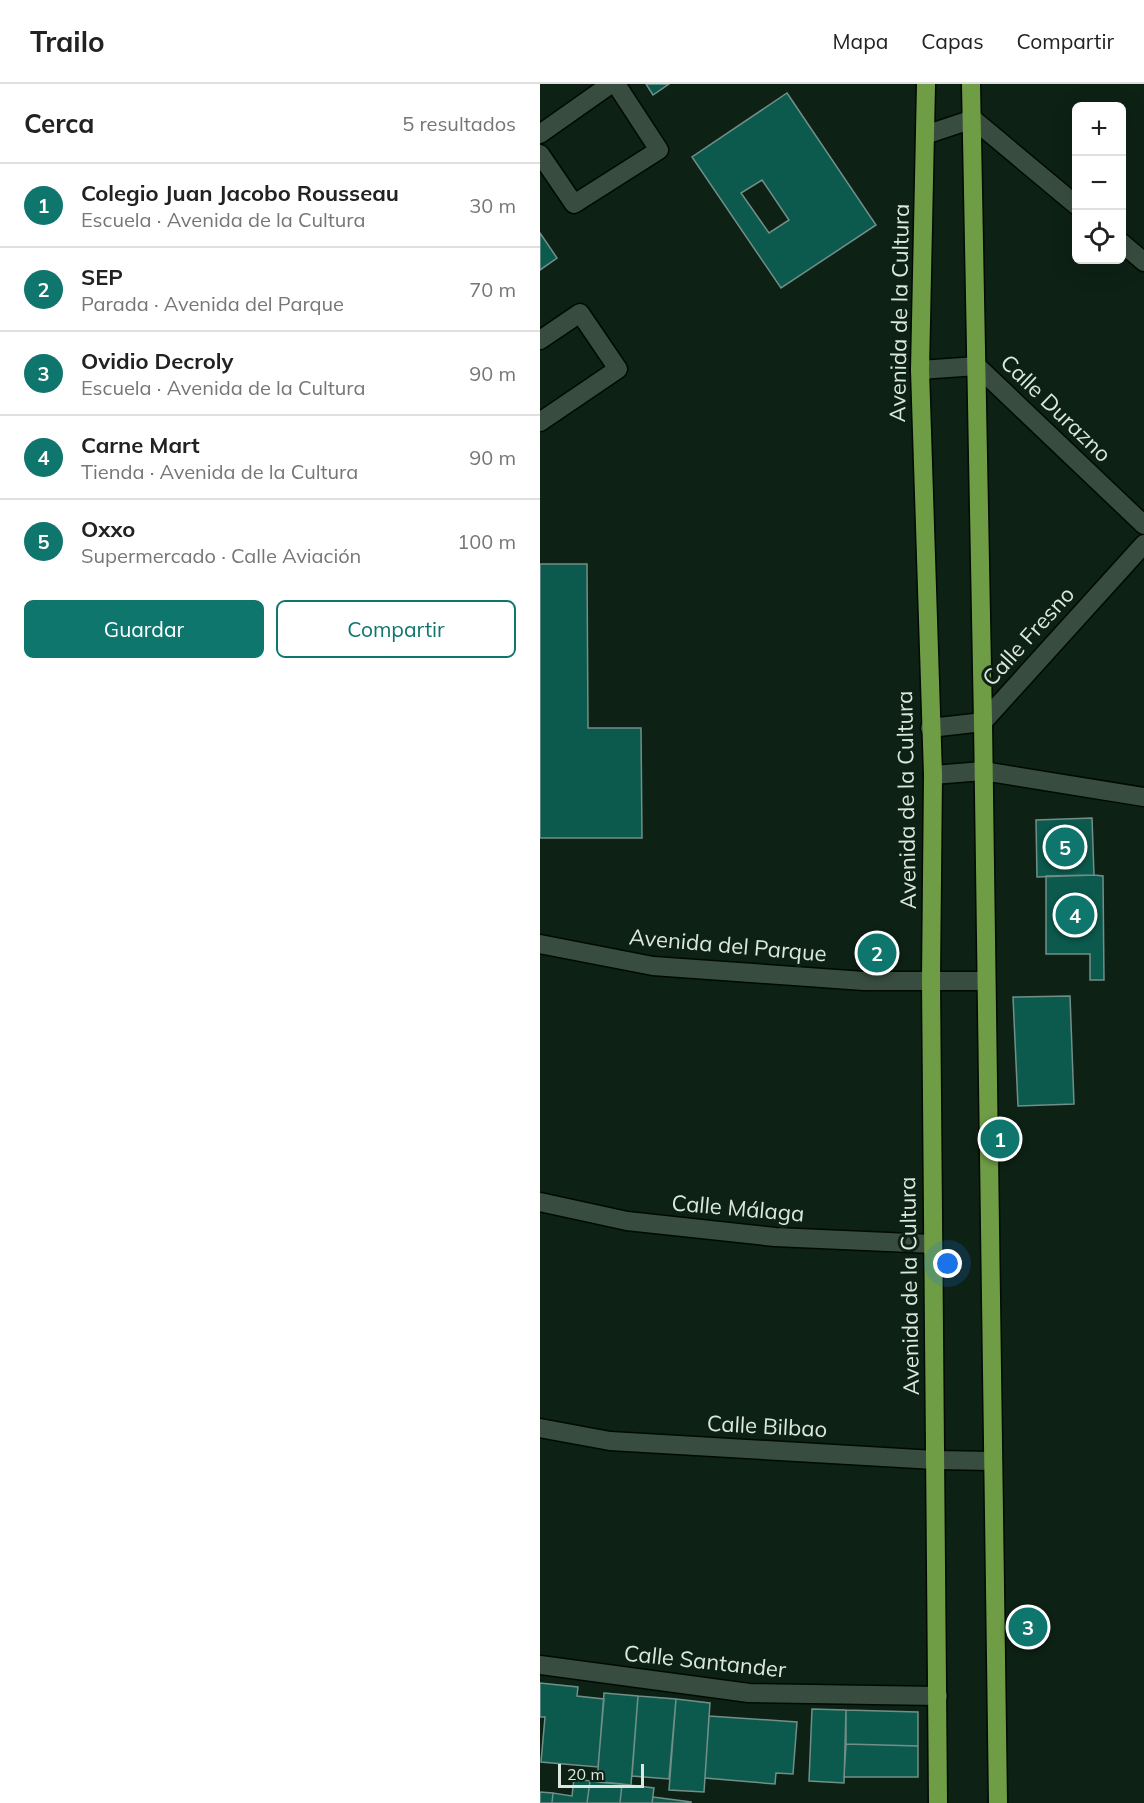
<!DOCTYPE html>
<html lang="es">
<head>
<meta charset="utf-8">
<style>
	:root { --surface:#fff; --page:#f2f2f2; --text:#222; --muted:#767676; --line:#e0e0e0; --accent:#0f766e }
	body { margin:0; font-family:Mulish,sans-serif; background:var(--page); color:var(--text) }
	.controls { position:absolute; right:18px; top:18px; display:grid; overflow:hidden; border-radius:9px; box-shadow:0 6px 24px #0002 }
	.controls button { width:54px; height:54px; display:grid; place-items:center; padding:0; border:0; border-bottom:2px solid var(--line); background:var(--surface); color:var(--text); font:30px sans-serif }
	.scale { position:absolute; left:18px; bottom:15px; width:86px; box-sizing:border-box; padding-left:6px; border:3px solid #dbe7df; border-top:0; font-size:16px; line-height:21px; white-space:nowrap; color:#dbe7df; -webkit-text-stroke:4px #0e2115; paint-order:stroke }
	.you { position:absolute; left:408px; top:1180px; width:21px; height:21px; margin:-15px; border:4px solid #fff; border-radius:50%; background:#1a73e8; box-shadow:0 0 0 9px #1a73e833 }
	.badge { display:grid; place-items:center; width:39px; height:39px; border-radius:50%; background:var(--accent); color:#fff; font-size:20px; font-weight:700 }
	.pin { position:absolute; translate:-50% -50%; border:3px solid #fff; box-shadow:0 2px 6px #0006 }
	.list { margin:0; padding:0; list-style:none }
	h2 { display:flex; justify-content:space-between; align-items:center; height:78px; margin:0; padding:0 24px; font-size:26px }
	h2 small { font-size:20px; font-weight:400; color:var(--muted) }
	.list li { display:grid; grid-template-columns:39px 1fr auto; gap:18px; align-items:center; box-sizing:border-box; height:84px; padding:0 24px; border-top:2px solid var(--line) }
	.list b { display:block; font-size:22px; white-space:nowrap }
	.list p { margin:0; font-size:20px; white-space:nowrap; color:var(--muted) }
	.list em { font-size:20px; font-style:normal; color:var(--muted) }
	.actions { display:flex; gap:12px; padding:18px 24px }
	.actions a { flex:1; padding:14px 0; border:2px solid var(--accent); border-radius:9px; text-align:center; font-size:21px; color:var(--accent) }
	.actions .main { background:var(--accent); color:#fff }
	.icon { flex:none; width:33px; height:33px; fill:none; stroke:currentColor; stroke-width:2; stroke-linecap:round; stroke-linejoin:round }
	.map { position:relative; flex:none; width:604px; height:1719px; overflow:hidden }
	header { display:flex; align-items:center; gap:36px; box-sizing:border-box; height:84px; padding:0 30px; background:var(--surface); border-bottom:2px solid var(--line) }
	header strong { font-size:28px }
	nav { display:flex; gap:33px; margin-inline-start:auto; font-size:21px }
	main { display:flex }
	aside { flex:1; background:var(--surface) }
	.map>svg:first-child { display:block }
</style>
</head>
<body>
<header>
<strong>Trailo</strong>
<nav><a>Mapa</a><a>Capas</a><a>Compartir</a></nav>
</header>
<main>
<aside>
<h2>Cerca<small>5 resultados</small></h2>
<ul class="list">
<li><span class="badge">1</span><div><b>Colegio Juan Jacobo Rousseau</b><p>Escuela · Avenida de la Cultura</p></div><em>30 m</em></li>
<li><span class="badge">2</span><div><b>SEP</b><p>Parada · Avenida del Parque</p></div><em>70 m</em></li>
<li><span class="badge">3</span><div><b>Ovidio Decroly</b><p>Escuela · Avenida de la Cultura</p></div><em>90 m</em></li>
<li><span class="badge">4</span><div><b>Carne Mart</b><p>Tienda · Avenida de la Cultura</p></div><em>90 m</em></li>
<li><span class="badge">5</span><div><b>Oxxo</b><p>Supermercado · Calle Aviación</p></div><em>100 m</em></li>
</ul>
<div class="actions"><a class="main">Guardar</a><a>Compartir</a></div>
</aside>
<div class="map">
<svg width="604" height="1719" viewBox="0 0 604 1719">
	<rect width="100%" height="100%" fill="#0e2115"/>
	<!-- building -->
	<path fill="#0c5a4e" stroke="#718f88" stroke-width="1.5" fill-rule="evenodd" d="M106 0H129L113 11Z
		M247 9 336 141 241 204 152 73ZM222 96 249 136 229 149 201 109Z
		M0 149 17 174 0 186Z
		M0 480H47L48 644H101L102 754H0Z
		M552 734 554 791 497 793 496 736Z
		M554 791 563 792 564 896H550V870H506V792Z
		M530 912 534 1020 478 1022 473 913Z
		M0 1599 38 1603 37 1612 64 1615 58 1683 1 1678 5 1633H0Z
		M64 1609 98 1612 91 1701 57 1698Z
		M98 1612 136 1615 129 1695 92 1692Z
		M136 1615 170 1619 164 1708 129 1706Z
		M272 1625 306 1626 304 1699 269 1697Z
		M306 1626 378 1628V1662L306 1660Z
		M169 1632 257 1638 253 1690 236 1689 235 1700 165 1694Z
		M306 1660 378 1662V1693H304Z
		M34 1694 50 1697 47 1719H12L13 1709 32 1712Z
		M50 1697 82 1700 80 1719H47Z
		M82 1700 114 1704 112 1719H80Z
		M0 1708 13 1709 12 1719H0Z
		M113 1713 151 1718V1719H112Z"/>
	<g fill="none" stroke-linecap="round" stroke-linejoin="round">
		<!-- minor casing -->
		<g stroke="#000a03" stroke-width="21">
			<path id="minor" d="M0 50 71 0
				M385 51 433 35 536 121
				M0 70 34 120 119 66 76 0
				M582 159 604 178
				M0 256 40 229 78 285 0 338
				M380 286 437 282 604 441
				M390 644 443 638 604 460
				M393 691 443 687 604 713
				M0 860 113 882 324 897H446
				M0 1118 87 1137 235 1153 393 1160
				M0 1344 70 1357 395 1376 453 1377
				M0 1581 209 1609 398 1612"/>
		</g>
		<!-- major casing -->
		<g stroke="#000a03" stroke-width="21">
			<path id="major" d="M386 0 380 286 393 691 391 896 398 1719
				M431 0 443 638 458 1719"/>
		</g>
		<!-- minor -->
		<use href="#minor" stroke="#384d3f" stroke-width="18"/>
		<!-- major -->
		<use href="#major" stroke="#6f9d46" stroke-width="18"/>
	</g>
	<g text-anchor="middle" stroke-width="6" stroke-linejoin="round" paint-order="stroke">
		<!-- street labels -->
		<g font-size="22" fill="#dbe7df" stroke="#0e2115">
			<text transform="translate(359 229) rotate(-89)" y="8">Avenida de la Cultura</text>
			<text transform="translate(516 324) rotate(44)" y="8">Calle Durazno</text>
			<text transform="translate(488 552) rotate(-48)" y="8">Calle Fresno</text>
			<text transform="translate(366 716) rotate(-91)" y="8">Avenida de la Cultura</text>
			<text transform="translate(188 861) rotate(5)" y="8">Avenida del Parque</text>
			<text transform="translate(198 1124) rotate(5)" y="8">Calle Málaga</text>
			<text transform="translate(369 1202) rotate(-91)" y="8">Avenida de la Cultura</text>
			<text transform="translate(227 1342) rotate(3)" y="8">Calle Bilbao</text>
			<text transform="translate(165 1577) rotate(6)" y="8">Calle Santander</text>
		</g>
	</g>
</svg>
<div class="controls">
<button>+</button>
<button>−</button>
<button><svg class="icon" aria-label="locate" viewBox="0 0 24 24"><circle cx="12" cy="12" r="6"/><path d="M12 2v4M12 18v4M2 12h4M18 12h4"/></svg></button>
</div>
<div class="scale">20 m</div>
<div class="you"></div>
<div class="pin badge" style="left:460px;top:1055px">1</div>
<div class="pin badge" style="left:337px;top:869px">2</div>
<div class="pin badge" style="left:488px;top:1543px">3</div>
<div class="pin badge" style="left:535px;top:831px">4</div>
<div class="pin badge" style="left:525px;top:763px">5</div>
</div>
</main>
</body>
</html>
